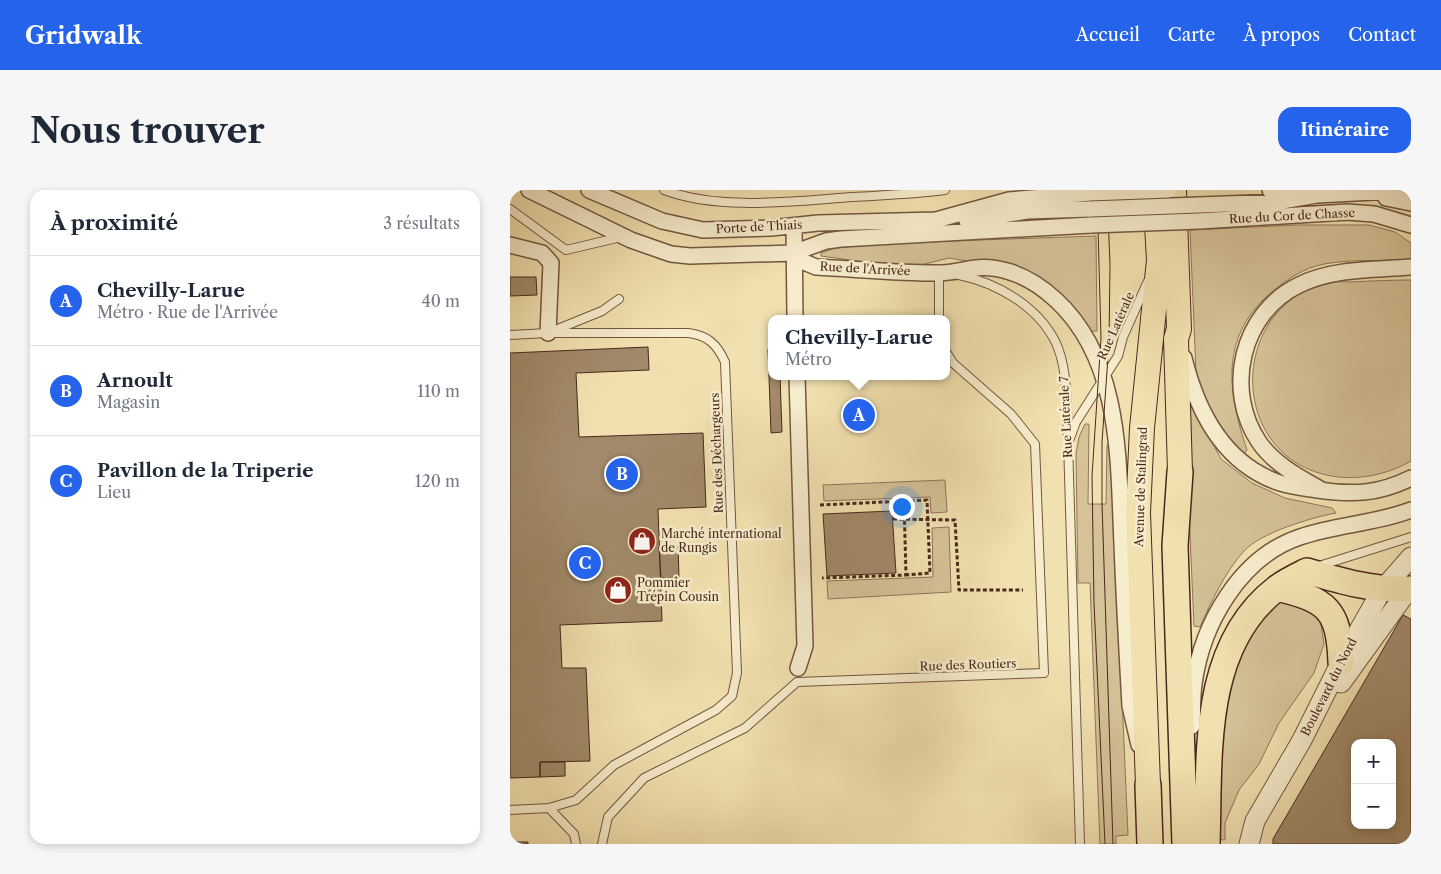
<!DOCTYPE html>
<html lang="fr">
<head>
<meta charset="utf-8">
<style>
	:root { --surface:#fff; --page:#f6f6f7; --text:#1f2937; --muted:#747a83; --line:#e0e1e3; --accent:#2563eb }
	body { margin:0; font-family:"Libre Caslon Text",serif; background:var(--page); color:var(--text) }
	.controls { position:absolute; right:15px; bottom:15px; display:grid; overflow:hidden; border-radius:10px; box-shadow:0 2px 8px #0003 }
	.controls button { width:45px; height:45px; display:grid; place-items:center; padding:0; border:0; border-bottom:1px solid var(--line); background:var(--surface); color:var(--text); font:25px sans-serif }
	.you { position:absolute; left:391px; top:316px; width:18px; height:18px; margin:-12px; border:4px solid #fff; border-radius:50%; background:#1a73e8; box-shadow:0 0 0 8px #1a73e833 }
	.badge { display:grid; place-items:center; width:32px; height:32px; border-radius:50%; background:var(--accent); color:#fff; font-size:16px; font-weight:700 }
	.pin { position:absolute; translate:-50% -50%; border:2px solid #fff; box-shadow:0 1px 5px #0006 }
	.popup { position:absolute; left:258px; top:125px; width:182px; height:65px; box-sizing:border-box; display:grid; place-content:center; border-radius:10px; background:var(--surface); filter:drop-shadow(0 1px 4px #0005); font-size:16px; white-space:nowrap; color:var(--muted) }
	.popup b { font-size:19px; color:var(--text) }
	.popup::after { content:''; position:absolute; left:50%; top:100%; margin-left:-10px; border:10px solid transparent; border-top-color:var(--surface) }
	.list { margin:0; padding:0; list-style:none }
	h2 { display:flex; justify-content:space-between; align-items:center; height:65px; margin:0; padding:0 20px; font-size:21px }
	h2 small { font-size:16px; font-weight:400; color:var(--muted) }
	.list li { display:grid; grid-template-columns:32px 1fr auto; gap:15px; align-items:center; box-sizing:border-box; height:90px; padding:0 20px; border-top:1px solid var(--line) }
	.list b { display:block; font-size:19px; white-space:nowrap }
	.list p { margin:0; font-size:16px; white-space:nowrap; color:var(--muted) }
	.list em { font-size:16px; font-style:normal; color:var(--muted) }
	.map { position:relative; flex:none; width:901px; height:654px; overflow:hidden; border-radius:15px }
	header { display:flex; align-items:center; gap:30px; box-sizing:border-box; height:70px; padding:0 25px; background:var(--accent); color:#fff }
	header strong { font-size:24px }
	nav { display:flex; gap:28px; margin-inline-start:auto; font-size:18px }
	.intro { display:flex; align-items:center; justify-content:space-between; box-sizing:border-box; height:120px; padding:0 30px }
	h1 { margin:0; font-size:35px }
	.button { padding:12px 22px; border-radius:15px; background:var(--accent); color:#fff; font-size:18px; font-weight:700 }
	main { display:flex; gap:30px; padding:0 30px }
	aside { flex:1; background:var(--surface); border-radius:15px; box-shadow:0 2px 8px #0003 }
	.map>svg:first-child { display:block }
</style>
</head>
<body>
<header>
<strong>Gridwalk</strong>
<nav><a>Accueil</a><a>Carte</a><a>À propos</a><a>Contact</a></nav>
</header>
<div class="intro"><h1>Nous trouver</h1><a class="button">Itinéraire</a></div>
<main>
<aside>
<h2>À proximité<small>3 résultats</small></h2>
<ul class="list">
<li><span class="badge">A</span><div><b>Chevilly-Larue</b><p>Métro · Rue de l'Arrivée</p></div><em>40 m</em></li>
<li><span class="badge">B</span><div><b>Arnoult</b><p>Magasin</p></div><em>110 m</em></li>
<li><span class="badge">C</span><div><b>Pavillon de la Triperie</b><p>Lieu</p></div><em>120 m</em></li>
</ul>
</aside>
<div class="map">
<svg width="901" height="654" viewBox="0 0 901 654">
	<rect width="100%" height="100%" fill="#f2e1b0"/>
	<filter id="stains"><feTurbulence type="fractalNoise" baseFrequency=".004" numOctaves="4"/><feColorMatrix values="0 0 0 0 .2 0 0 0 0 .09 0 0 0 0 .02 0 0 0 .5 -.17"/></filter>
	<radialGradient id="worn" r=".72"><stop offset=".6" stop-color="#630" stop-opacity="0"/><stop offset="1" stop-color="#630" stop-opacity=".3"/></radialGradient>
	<!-- green -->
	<path fill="#d5c297" stroke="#8f765a" d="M787 35H859L885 42 901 53V70C873 71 842 69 814 74 794 78 779 88 764 100 709 145 717 200 737 260L734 264 719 250 698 219 686 181 680 40Z
		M586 46 587 141H579L517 82 495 72H462L439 68 407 76 391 77 311 66V63L326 58 384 53Z
		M901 90V271C873 287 838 293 806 282 742 261 725 181 762 129 775 112 793 98 814 93 822 91 832 92 840 92 861 91 881 90 901 90Z
		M678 207 711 269 742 293 775 308 822 318 826 323C803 327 750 343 734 361 715 382 701 412 690 437L684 436 674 208Z
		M575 234H579L578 314H596L597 255H601L618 645 606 646V654H590L580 393H568L566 264 569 247Z
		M435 290 437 322 421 323 420 307 314 311 313 295Z
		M439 337 441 402 318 409 317 391 423 387 422 338Z
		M786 411 810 428 814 454 804 483 769 533 749 574 729 600 715 633V650L704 649 706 565 719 490 743 437 769 412Z"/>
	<!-- building -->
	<path fill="#a18969" stroke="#49291c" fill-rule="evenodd" d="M0 87H26L27 105 0 106Z
		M138 157 139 180 66 183 69 247 193 243 196 317 148 319 152 431 50 435 52 478H76L80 571 30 572V587L0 588V163Z
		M258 159H262V186H270L272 242 261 243Z
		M382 321 386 383 317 386 313 324Z
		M149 357H168L169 387 151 388Z
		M893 425 901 429V654H763V649ZM845 553H882V635H845Z
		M30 572H55V586L30 587Z
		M0 652H18V654H0Z"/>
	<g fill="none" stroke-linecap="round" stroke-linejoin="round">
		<!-- service casing -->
		<g stroke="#735741" stroke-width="10">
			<path id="service" d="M154 0C210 21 284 11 343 7 374 5 405 4 435 0
				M0 19 56 60 111 47
				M449 85C487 93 528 116 546 153 555 173 556 196 557 218L570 654
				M429 129V83H432
				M0 145 38 143 92 121 109 109
				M560 248 566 232 608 166 613 147 638 91
				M809 376 901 347
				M39 618 64 644 66 654
				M0 620 39 618 66 610 104 575 206 520 222 506 227 483 215 172C207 154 197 145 178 143H38
				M92 654 98 627 134 588 235 538 287 492 534 483 525 254 501 224 443 173 436 162"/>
		</g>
		<!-- minor casing -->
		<g stroke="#735741" stroke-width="18">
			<path id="minor" d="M19 0 121 50 161 64 180 66 283 63 316 51 331 49 581 35
				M79 0 152 31 193 40 261 38 308 33 426 30 499 10 579 3
				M760 0 785 3
				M876 8 901 13
				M689 15 766 12 807 5 901 0
				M457 31 517 21 580 19
				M690 31 837 22 864 24 901 35
				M284 36 285 129
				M0 55 32 63 41 73 38 143
				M283 63 294 72 306 77C346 79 387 83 427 83 455 83 466 72 497 81 515 86 532 97 546 110 612 171 608 270 612 354 614 408 617 462 620 516L629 555
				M674 168C687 221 714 274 770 293 782 297 796 298 808 300 843 305 869 304 901 288
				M287 186 295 456 288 478
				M812 300C789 287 764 274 749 252 714 200 731 123 789 95 823 78 864 80 901 77
				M682 536C683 522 682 508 684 494 692 434 730 367 790 347 827 334 865 334 901 320"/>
		</g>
		<!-- tertiary casing -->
		<g stroke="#735741" stroke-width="21">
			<path id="tertiary" d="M831 493 901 396
				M739 654 745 631 792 550 831 472 872 400 901 367"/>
		</g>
		<!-- primary casing -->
		<g stroke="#49291c" stroke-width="26">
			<path id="primary" d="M664 0 669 139 666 149 670 282
				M638 595 628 323 632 238 649 70 645 0"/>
		</g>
		<!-- trunk casing -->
		<g stroke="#49291c" stroke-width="28">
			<path id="trunk" d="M670 282 665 356 675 654
				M767 398C817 410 829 419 831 472
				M638 595 640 654
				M697 654C700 567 690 457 767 398 776 391 787 386 797 381 831 391 861 400 897 399"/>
		</g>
		<!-- path -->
		<path stroke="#49291c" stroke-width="3" stroke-dasharray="4 2.5" stroke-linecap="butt" d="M394 311 417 310 420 383 396 385
			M310 315 394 311 396 385 312 388
			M383 329 445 330 449 400H513"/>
		<!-- service -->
		<use href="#service" stroke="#f7eccc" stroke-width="8"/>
		<!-- minor -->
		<use href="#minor" stroke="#f7eccc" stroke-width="15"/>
		<!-- tertiary -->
		<use href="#tertiary" stroke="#f7eccc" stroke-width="19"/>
		<!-- primary -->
		<use href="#primary" stroke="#f2e1b0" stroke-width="24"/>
		<!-- trunk -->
		<use href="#trunk" stroke="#f2e1b0" stroke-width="25"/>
		<!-- tram -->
		<path stroke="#49291c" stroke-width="1" d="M587 0 591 148 582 286 584 413 595 654
			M597 0 600 74 599 153 592 252V313L603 654"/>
		<!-- minor-bridge casing -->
		<g stroke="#735741" stroke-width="18" stroke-linecap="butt">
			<path id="minor-bridge" d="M579 3 658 0
				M580 19 689 15
				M581 35 690 31"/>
		</g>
		<!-- minor-bridge -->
		<use href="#minor-bridge" stroke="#f7eccc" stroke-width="15"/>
	</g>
	<!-- icons -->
	<defs>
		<g id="shop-disc" transform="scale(1.4375)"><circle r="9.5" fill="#8f2418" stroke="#f7eccc"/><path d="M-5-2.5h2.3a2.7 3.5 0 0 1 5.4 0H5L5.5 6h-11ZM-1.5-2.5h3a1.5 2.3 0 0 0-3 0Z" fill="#fff"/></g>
	</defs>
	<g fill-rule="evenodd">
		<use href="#shop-disc" x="132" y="351"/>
		<use href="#shop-disc" x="108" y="400"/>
	</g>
	<g text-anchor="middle" stroke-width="5" stroke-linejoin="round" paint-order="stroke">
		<!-- street labels -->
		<g font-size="12" fill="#49291c" stroke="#f7eccc">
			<text transform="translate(782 26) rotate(-3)" y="4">Rue du Cor de Chasse</text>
			<text transform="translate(249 37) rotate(-3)" y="4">Porte de Thiais</text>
			<text transform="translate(355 79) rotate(3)" y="4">Rue de l'Arrivée</text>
			<text transform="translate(606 136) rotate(-66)" y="4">Rue Latérale</text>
			<text transform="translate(556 227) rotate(-93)" y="4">Rue Latérale 7</text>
			<text transform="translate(207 263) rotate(-92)" y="4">Rue des Déchargeurs</text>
			<text transform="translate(631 297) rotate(-88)" y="4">Avenue de Stalingrad</text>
			<text transform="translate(458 475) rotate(-2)" y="4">Rue des Routiers</text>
			<text transform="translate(819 497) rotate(-63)" y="4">Boulevard du Nord</text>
		</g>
		<!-- poi labels -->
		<g font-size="12" fill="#49291c" stroke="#f7eccc" text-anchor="start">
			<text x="151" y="348">Marché international<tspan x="151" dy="14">de Rungis</tspan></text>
			<text x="127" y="397">Pommier<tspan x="127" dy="14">Trépin Cousin</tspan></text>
		</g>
	</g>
	<rect width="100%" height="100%" filter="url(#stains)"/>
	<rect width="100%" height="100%" fill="url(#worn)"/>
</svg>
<div class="controls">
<button>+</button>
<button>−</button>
</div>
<div class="you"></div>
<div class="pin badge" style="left:349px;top:225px">A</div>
<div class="popup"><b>Chevilly-Larue</b>Métro</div>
<div class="pin badge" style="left:112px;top:284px">B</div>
<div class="pin badge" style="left:75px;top:373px">C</div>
</div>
</main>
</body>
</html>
